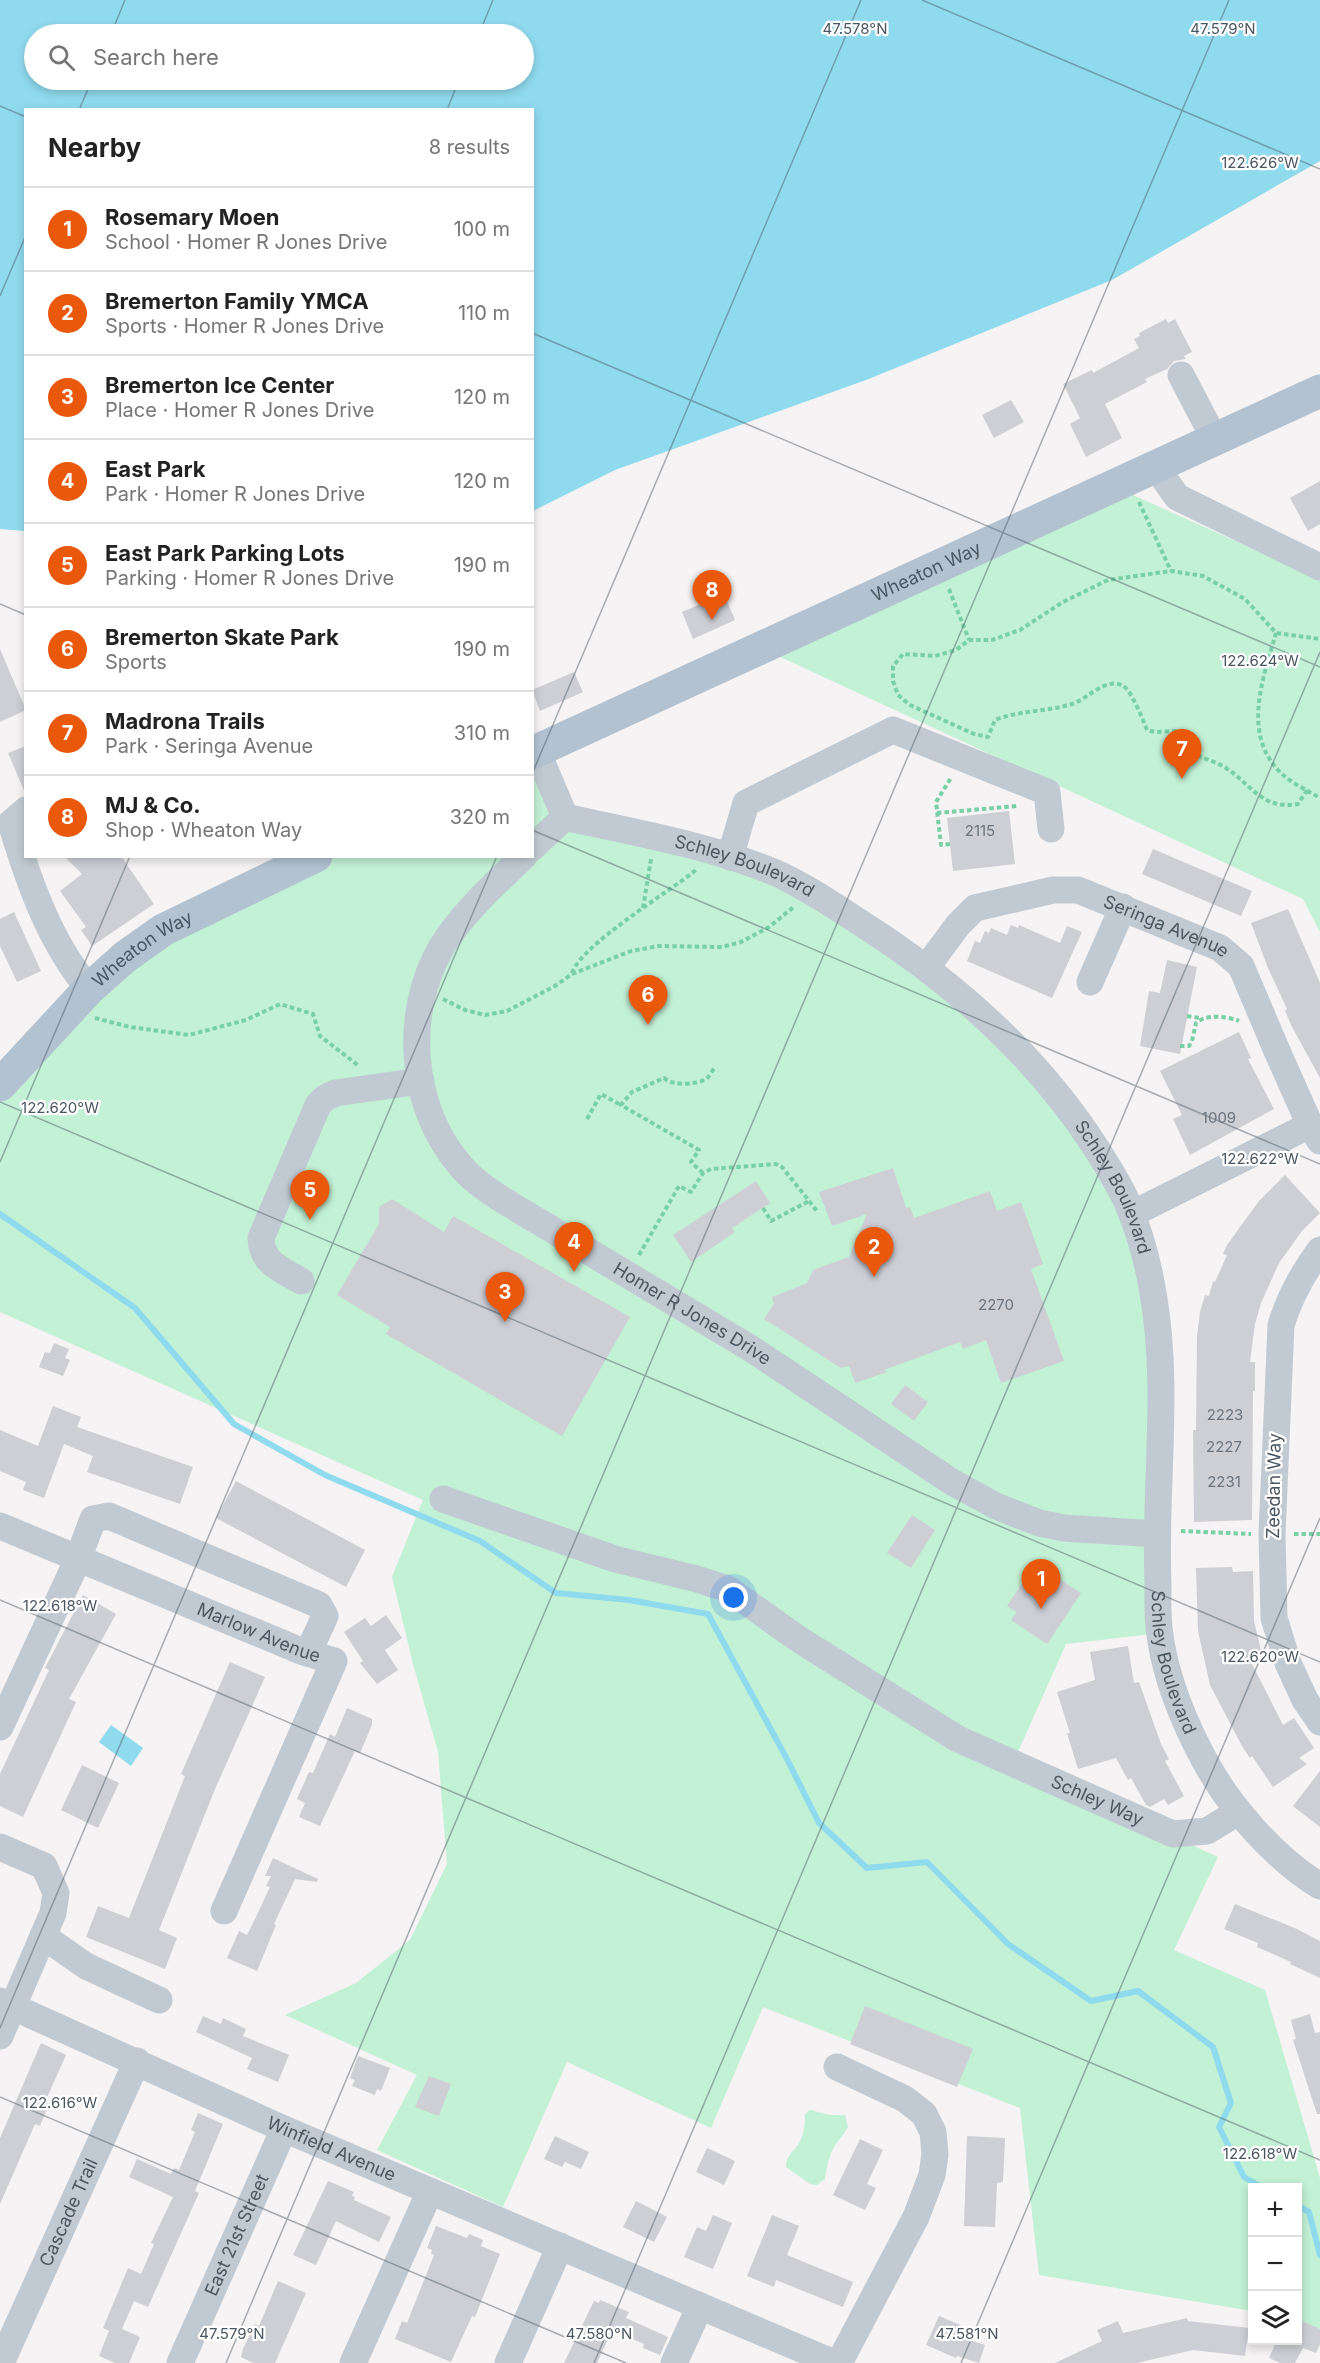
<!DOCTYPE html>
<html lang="en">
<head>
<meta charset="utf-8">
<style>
	:root { --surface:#fff; --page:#f6f6f6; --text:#222; --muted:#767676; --line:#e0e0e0; --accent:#ea580c }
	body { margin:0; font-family:Inter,sans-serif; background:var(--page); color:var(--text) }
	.controls { position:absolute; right:18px; bottom:18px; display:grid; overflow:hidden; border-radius:0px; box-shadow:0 3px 9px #0003 }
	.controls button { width:54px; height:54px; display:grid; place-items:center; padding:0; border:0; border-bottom:2px solid var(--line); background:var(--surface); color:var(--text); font:30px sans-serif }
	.you { position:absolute; left:734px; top:1598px; width:21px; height:21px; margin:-15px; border:4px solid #fff; border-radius:50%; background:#1a73e8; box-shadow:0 0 0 9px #1a73e833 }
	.badge { display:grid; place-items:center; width:39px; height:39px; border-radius:50%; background:var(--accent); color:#fff; font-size:20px; font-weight:700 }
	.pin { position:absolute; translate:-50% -50px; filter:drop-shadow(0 2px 3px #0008) }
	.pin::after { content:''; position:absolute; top:32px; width:21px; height:18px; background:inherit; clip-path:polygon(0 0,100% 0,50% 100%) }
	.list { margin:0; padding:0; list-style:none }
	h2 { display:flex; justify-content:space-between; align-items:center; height:78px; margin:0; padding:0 24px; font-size:26px }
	h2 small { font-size:20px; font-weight:400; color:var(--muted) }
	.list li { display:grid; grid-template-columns:39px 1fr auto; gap:18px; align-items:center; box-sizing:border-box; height:84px; padding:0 24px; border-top:2px solid var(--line) }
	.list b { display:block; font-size:22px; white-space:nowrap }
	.list p { margin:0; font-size:20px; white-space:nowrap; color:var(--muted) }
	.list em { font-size:20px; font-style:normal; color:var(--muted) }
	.icon { flex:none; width:33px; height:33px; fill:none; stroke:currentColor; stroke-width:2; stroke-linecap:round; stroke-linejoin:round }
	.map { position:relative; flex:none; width:1320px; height:2363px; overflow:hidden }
	.search { position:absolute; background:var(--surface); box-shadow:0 3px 9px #0003; left:24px; top:24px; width:510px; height:66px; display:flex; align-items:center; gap:15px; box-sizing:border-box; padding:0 21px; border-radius:33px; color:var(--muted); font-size:22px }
	.panel { position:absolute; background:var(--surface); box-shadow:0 3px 9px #0003; left:24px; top:108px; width:510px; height:750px; border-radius:0px }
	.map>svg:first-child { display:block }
</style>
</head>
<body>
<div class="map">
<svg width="1320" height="2363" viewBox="0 0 1320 2363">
	<rect width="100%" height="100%" fill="#f5f3f3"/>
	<!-- green -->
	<path fill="#c3f1d5" d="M1113 486 1320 579V932L1303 899 761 648Z
		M532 753 565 817 718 853 866 926 1059 1094 1144 1252 1160 1633 1066 1644 1013 1763 1218 1857 1174 1950 1265 1990 1320 2178V2332L1298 2323V2188H1252V2311L1039 2275 1020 2108 763 2007 711 2128 567 2062 503 2207 377 2150 417 2075 285 2015 356 1983 410 1940 447 1864 438 1752 413 1664 392 1577 423 1500 0 1312V1085L89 989 316 857 532 856Z
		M810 2110 830 2115H845L848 2127C844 2134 840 2138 836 2144 829 2154 827 2167 825 2179L817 2185 810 2184 786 2167C786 2156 792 2153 798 2145 804 2136 805 2125 805 2114Z"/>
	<!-- water -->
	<path fill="#90daee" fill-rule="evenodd" d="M0 0H1320V161L1112 280 866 380 615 470 533 511 532 110H26L25 531 0 529ZM34 34H524V80H34Z
		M111 1725 143 1748 131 1766 99 1742Z"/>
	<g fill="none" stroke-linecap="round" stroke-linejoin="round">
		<!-- stream -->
		<path stroke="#90daee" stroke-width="6" d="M0 1214 135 1308 234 1424 325 1475 480 1541 556 1593 629 1600 708 1614 787 1759 819 1823 867 1868 927 1862 1008 1944 1091 2001 1138 1991 1213 2047 1231 2103 1219 2127 1244 2177 1263 2188
			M1298 2206 1309 2212 1320 2255"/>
	</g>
	<!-- building -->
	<path fill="#cdcfd5" d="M1166 319 1168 323 1175 319 1192 352 1184 356 1186 359 1174 361 1167 369 1145 379 1147 382 1105 404 1122 438 1086 457 1070 424 1080 418 1063 384 1092 370 1093 373 1139 348 1134 339 1140 336 1139 333Z
		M1011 400 1024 422 994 438 982 415Z
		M1320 481V524L1308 531 1290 498Z
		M724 594 735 620 693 639 682 612Z
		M0 649 26 710 0 722Z
		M574 672 583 692 540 711 532 690Z
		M26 746V795L8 753Z
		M1009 811 1015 864 953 871 947 818Z
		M1153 849 1252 891 1241 916 1142 874Z
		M64 856H121L154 904 92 946 81 930 86 927 60 891 82 874Z
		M1288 909 1320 983V1078L1292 1027 1285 1011 1287 1009 1268 968 1251 923Z
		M14 912 41 971 17 982 0 946V919Z
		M1011 925 1018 928 1019 925 1060 943 1067 926 1082 932 1052 998 967 961 975 941 980 943 985 931 989 933 991 928 1007 935Z
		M1167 960 1197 967 1180 1054 1140 1046 1149 991 1160 993Z
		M1239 1032 1251 1058 1248 1059 1274 1109 1190 1155 1173 1119 1182 1115 1160 1071Z
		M893 1168 906 1208 910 1207 914 1218 990 1191 997 1211 1021 1202 1043 1264 1031 1269 1064 1361 1001 1383 986 1340 963 1349 960 1342 884 1370 887 1372 855 1383 849 1366 841 1368 764 1319 774 1304 772 1297 807 1283 813 1270 849 1257 867 1214 832 1226 819 1192Z
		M1285 1175 1320 1213 1302 1231 1279 1263 1261 1303 1255 1324 1250 1362H1255V1391H1253L1252 1520 1194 1522 1193 1430H1196L1197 1336 1200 1312 1205 1295 1209 1296 1213 1281 1215 1282 1227 1255 1223 1254 1227 1245 1259 1201Z
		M756 1181 770 1203 732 1228 735 1232 691 1262 673 1235Z
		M392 1199 444 1232 453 1216 630 1317 562 1436 386 1334 390 1327 337 1295 379 1224V1207Z
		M54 1343 69 1349 65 1358 70 1360 63 1376 39 1367 45 1352 50 1353Z
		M905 1385 928 1402 914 1421 891 1404Z
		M53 1406 81 1417 77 1427 193 1467 180 1504 87 1472 93 1456 64 1444 44 1498 23 1490 26 1482 0 1471V1430L38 1446Z
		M236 1481 365 1550 346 1587 216 1518Z
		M912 1515 935 1530 911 1568 887 1553Z
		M1232 1567 1233 1572 1253 1571 1254 1621 1263 1659 1251 1662 1283 1725 1294 1718 1314 1748 1299 1758 1307 1764 1273 1787 1252 1756 1250 1758 1242 1746 1210 1685 1198 1631 1196 1568Z
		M1044 1569 1081 1593 1047 1644 1011 1620 1017 1612 1007 1606 1029 1573 1037 1579Z
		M83 1595 116 1614 69 1699 76 1702 23 1817 0 1806V1774L49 1670 45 1668Z
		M386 1615 402 1638 385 1650 398 1670 377 1684 360 1663 363 1661 344 1632 365 1618 371 1626Z
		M1128 1646 1134 1683 1139 1682 1161 1744 1169 1759 1165 1761 1184 1796 1168 1805 1164 1799 1150 1807 1146 1805 1131 1778 1128 1780 1116 1758 1078 1769 1067 1733H1070L1057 1692 1095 1680 1090 1652Z
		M230 1662 265 1677 215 1789 159 1930 177 1938 165 1969 86 1937 98 1906 129 1918 185 1776 181 1774Z
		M347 1708 372 1719V1725L360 1753 355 1751 320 1826 299 1817 305 1803 297 1799 309 1772 313 1773 330 1734 335 1737Z
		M82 1765 119 1783 98 1828 61 1810Z
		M1320 1771V1827L1293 1806Z
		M273 1858 318 1879 317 1882 295 1879 274 1924 276 1925 257 1971 227 1958 239 1931 247 1935 256 1917 270 1887 266 1886 271 1876H265Z
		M1235 1904 1297 1929 1320 1941V1978L1290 1964 1291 1962 1257 1947 1258 1943 1224 1929Z
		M865 2006 973 2049 957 2087 850 2044Z
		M1310 2014 1315 2033 1320 2032V2114H1317L1293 2040 1296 2039 1291 2020Z
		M203 2016 221 2024 223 2018 246 2029 243 2036 289 2055 278 2082 247 2069 252 2058 196 2032Z
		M41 2043 66 2055 45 2102 49 2104 40 2126 35 2124 0 2204V2138Z
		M358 2056 390 2068 381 2091 377 2089 375 2095 352 2086 355 2080 350 2078Z
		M429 2076 451 2084 439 2116 415 2107Z
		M198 2113 223 2124 195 2191 199 2193 148 2307 134 2301 122 2329 140 2337 129 2363H115L99 2356 109 2331 103 2328 128 2268 141 2274 154 2244 151 2243 173 2197 129 2177 137 2159 171 2174 174 2168 179 2170 195 2132 191 2130Z
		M555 2136 589 2152 581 2169 565 2162 562 2167 544 2159Z
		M967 2136 1005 2138 1003 2182 997 2183 995 2227 964 2226Z
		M860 2139 883 2150 867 2184 876 2188 865 2210 833 2195Z
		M707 2148 735 2161 724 2185 696 2172Z
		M328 2181 354 2192 352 2196 355 2197 354 2200 391 2217 379 2242 336 2221 316 2265 293 2255Z
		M636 2201 667 2217 654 2242 623 2227Z
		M713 2215 732 2223 713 2269 684 2257 697 2227 706 2231Z
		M772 2215 799 2226 787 2255 853 2282 843 2307 776 2280 774 2287 747 2276Z
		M436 2226 467 2238 469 2234 483 2240 481 2246 500 2254 475 2317 472 2316 451 2362 395 2339 402 2321 407 2323 434 2255 431 2254 432 2250 427 2248Z
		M278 2281 306 2293 275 2363H253L241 2357 243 2349 255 2324 259 2326Z
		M600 2300 629 2312 626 2318 668 2337 660 2355 643 2348 644 2344 612 2330 597 2363H564L594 2301 599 2303Z
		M939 2316 965 2327 960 2337 985 2345 979 2363 957 2356 956 2358 926 2345Z
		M1187 2318 1188 2321 1249 2328 1245 2356 1193 2350 1137 2363H1055L1102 2341 1097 2330 1118 2321 1123 2333Z
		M1298 2319 1320 2329V2344L1316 2353 1303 2348 1295 2363H1280L1269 2358 1277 2340H1298Z"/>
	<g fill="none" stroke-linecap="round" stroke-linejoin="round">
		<!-- path -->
		<path stroke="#7ad0a6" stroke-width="4" stroke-dasharray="4.5 3" stroke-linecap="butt" d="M1139 502 1171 571
			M949 589 969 640
			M1276 633C1263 679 1241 734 1281 773 1291 783 1307 790 1320 798
			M1307 790 1298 804C1262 810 1253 786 1226 768 1215 761 1200 758 1188 751L1180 735 1175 731 1155 732 1147 730C1143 720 1131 689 1122 685 1104 678 1088 699 1072 704 1047 712 1020 710 995 720L988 737 974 734 910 705 898 695 893 681V666L903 654 935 656 956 650 969 640H992L1020 630 1063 602 1108 580 1171 571 1203 576 1245 599 1276 633 1320 639
			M937 813 1017 806
			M950 844 941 845 936 802 951 778
			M643 908 651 859
			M572 973C581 945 669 892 696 870
			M443 999 465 1010 485 1015 507 1011 555 986 572 974 631 951 659 946 722 947 741 942 769 927 795 906
			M1187 1016 1200 1018
			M95 1018 130 1027 189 1035 246 1020 280 1004 313 1014 320 1036 359 1066
			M1180 1046H1189L1192 1041 1196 1023C1206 1014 1227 1016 1239 1021
			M587 1119 601 1094 621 1105
			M703 1173 691 1162 699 1150 621 1105 632 1092 664 1078C673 1086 695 1085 706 1079 710 1076 712 1071 715 1067
			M763 1208 771 1221 809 1201
			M639 1255 679 1186 691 1192 703 1173 711 1169 776 1164 782 1167 817 1211
			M1181 1531 1251 1534
			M1294 1534H1320"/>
		<!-- minor -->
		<g stroke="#c1cad2" stroke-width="27">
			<path d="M1181 375 1215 440"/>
			<path d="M1156 467 1177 497 1320 567"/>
			<path id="s1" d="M537 751 565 817C635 833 709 845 776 873 807 887 836 907 864 925 956 984 1039 1058 1098 1151 1108 1167 1119 1184 1127 1202 1139 1230 1148 1262 1153 1293 1170 1389 1154 1487 1158 1584 1158 1600 1157 1618 1160 1635 1167 1688 1196 1752 1226 1795 1251 1829 1284 1864 1320 1886"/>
			<path d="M26 810 11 823C29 882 49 941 89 989"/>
			<path d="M532 848 565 817"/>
			<path id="s2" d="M524 856C494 885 463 912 441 948 403 1014 410 1106 459 1164 471 1179 486 1189 501 1199L750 1348 952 1482 996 1506 1039 1523 1064 1528 1156 1534"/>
			<path d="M730 857 746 803 893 730 1047 792 1051 829"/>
			<path id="s3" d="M926 968 958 925 975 908 1053 890H1078L1220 948 1241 966 1277 1051 1310 1125 1320 1141"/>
			<path d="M1090 982 1123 907"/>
			<path d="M1132 1214 1310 1125"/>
			<path d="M1320 1250C1302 1274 1290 1296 1281 1325L1272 1534 1274 1618 1288 1663 1305 1700 1320 1722"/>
			<path d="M301 1281C281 1269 262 1264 261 1238L318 1105 325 1098 335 1093 421 1081"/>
			<path id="s4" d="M443 1499 615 1559 697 1579 728 1589 800 1640 958 1739 1173 1834 1207 1831 1238 1812"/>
			<path id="s5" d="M0 1526 301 1651 334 1661 224 1911"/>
			<path d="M0 1727 78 1559 93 1519 109 1516 319 1605 325 1616 308 1653"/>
			<path d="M0 1847 44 1866 56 1893 53 1913 0 2036"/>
			<path d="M43 1936 86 1966 159 2000"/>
			<path id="s6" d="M0 2001 284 2129 834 2363"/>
			<path d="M837 2067 905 2099 924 2114 933 2132 935 2154 932 2175 916 2217 839 2363"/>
			<path id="s7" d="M1 2363 137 2061"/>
			<path id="s8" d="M180 2363 284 2129"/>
			<path d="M353 2363 430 2191"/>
			<path d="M508 2363 560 2246"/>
			<path d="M674 2363 700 2306"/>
		</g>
		<!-- major -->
		<g stroke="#b3c2d1" stroke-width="33">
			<path id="s9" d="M532 753 1320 391"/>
			<path id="s10" d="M0 1085 89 989 125 957 163 930 316 856"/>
		</g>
	</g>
	<!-- ticks -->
	<path fill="none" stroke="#4a5661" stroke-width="1.5" stroke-opacity="0.45" d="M922 0 1320 169M111 34 125 0M479 34 493 0M0 106 26 117M79 110 92 80M447 110 459 80M0 296 26 235M532 333 1320 667M0 604 26 615M532 774 861 0M532 830 1320 1164M0 1102 1320 1662M0 1162 130 856M0 1600 1320 2160M0 2028 497 856M0 2097 626 2363M226 2363 1229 0M594 2363 1320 652M961 2363 1320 1518"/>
	<g text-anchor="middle" stroke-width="4.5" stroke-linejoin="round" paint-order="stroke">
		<!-- number labels -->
		<g font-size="15" fill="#6b747e">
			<text x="980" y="836">2115</text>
			<text x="1219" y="1123">1009</text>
			<text x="996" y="1310">2270</text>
			<text x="1225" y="1420">2223</text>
			<text x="1224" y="1452">2227</text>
			<text x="1224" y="1487">2231</text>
		</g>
		<!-- street labels -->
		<g font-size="18" fill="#4a5661" stroke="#fff">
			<text dy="6" stroke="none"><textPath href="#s9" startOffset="434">Wheaton Way</textPath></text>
			<text dy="6" stroke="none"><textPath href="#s1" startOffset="258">Schley Boulevard</textPath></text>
			<text dy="6" stroke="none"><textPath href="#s3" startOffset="278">Seringa Avenue</textPath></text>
			<text dy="6" stroke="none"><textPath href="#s10" startOffset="198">Wheaton Way</textPath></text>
			<text dy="6" stroke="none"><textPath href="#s1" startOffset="760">Schley Boulevard</textPath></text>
			<text dy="6" stroke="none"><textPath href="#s2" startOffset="632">Homer R Jones Drive</textPath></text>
			<text transform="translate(1274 1486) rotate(-89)" y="6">Zeedan Way</text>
			<text dy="6" stroke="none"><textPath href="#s5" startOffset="280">Marlow Avenue</textPath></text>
			<text dy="6" stroke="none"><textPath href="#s1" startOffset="1246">Schley Boulevard</textPath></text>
			<text dy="6" stroke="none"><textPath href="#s4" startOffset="726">Schley Way</textPath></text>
			<text dy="6" stroke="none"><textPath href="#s6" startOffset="363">Winfield Avenue</textPath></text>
			<text dy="6" stroke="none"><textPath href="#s7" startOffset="165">Cascade Trail</textPath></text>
			<text dy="6" stroke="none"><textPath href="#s8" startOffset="140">East 21st Street</textPath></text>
		</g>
	</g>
	<g font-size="15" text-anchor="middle" fill="#4a5661" stroke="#fff" stroke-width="4.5" stroke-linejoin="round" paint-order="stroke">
		<text x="855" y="34">47.578°N</text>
		<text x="1223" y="34">47.579°N</text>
		<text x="1260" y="168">122.626°W</text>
		<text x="1260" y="666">122.624°W</text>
		<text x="60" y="1113">122.620°W</text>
		<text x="1260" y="1164">122.622°W</text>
		<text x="60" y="1611">122.618°W</text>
		<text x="1260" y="1662">122.620°W</text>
		<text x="60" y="2108">122.616°W</text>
		<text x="1260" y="2159">122.618°W</text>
		<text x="232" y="2339">47.579°N</text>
		<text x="599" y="2339">47.580°N</text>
		<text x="967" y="2339">47.581°N</text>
	</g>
</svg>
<div class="controls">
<button>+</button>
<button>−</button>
<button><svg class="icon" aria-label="layers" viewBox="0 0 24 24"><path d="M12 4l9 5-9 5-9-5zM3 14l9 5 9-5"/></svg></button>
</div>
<div class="you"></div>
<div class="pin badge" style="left:1041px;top:1609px">1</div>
<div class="pin badge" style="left:874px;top:1277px">2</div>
<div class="pin badge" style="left:505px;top:1322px">3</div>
<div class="pin badge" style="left:574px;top:1272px">4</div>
<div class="pin badge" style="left:310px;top:1220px">5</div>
<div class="pin badge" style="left:648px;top:1025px">6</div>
<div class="pin badge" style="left:1182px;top:779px">7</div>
<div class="pin badge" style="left:712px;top:620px">8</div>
<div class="search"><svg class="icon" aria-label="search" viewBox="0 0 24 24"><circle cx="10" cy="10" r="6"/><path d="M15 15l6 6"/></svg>Search here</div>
<section class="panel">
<h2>Nearby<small>8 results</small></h2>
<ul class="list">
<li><span class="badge">1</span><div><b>Rosemary Moen</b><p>School · Homer R Jones Drive</p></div><em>100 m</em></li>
<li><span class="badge">2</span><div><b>Bremerton Family YMCA</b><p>Sports · Homer R Jones Drive</p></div><em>110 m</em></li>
<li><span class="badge">3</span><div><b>Bremerton Ice Center</b><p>Place · Homer R Jones Drive</p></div><em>120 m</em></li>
<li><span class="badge">4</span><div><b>East Park</b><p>Park · Homer R Jones Drive</p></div><em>120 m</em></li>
<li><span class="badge">5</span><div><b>East Park Parking Lots</b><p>Parking · Homer R Jones Drive</p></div><em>190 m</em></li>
<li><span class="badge">6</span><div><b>Bremerton Skate Park</b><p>Sports</p></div><em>190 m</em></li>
<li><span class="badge">7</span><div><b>Madrona Trails</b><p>Park · Seringa Avenue</p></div><em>310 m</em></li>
<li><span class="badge">8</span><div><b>MJ &amp; Co.</b><p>Shop · Wheaton Way</p></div><em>320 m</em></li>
</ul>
</section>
</div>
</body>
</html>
